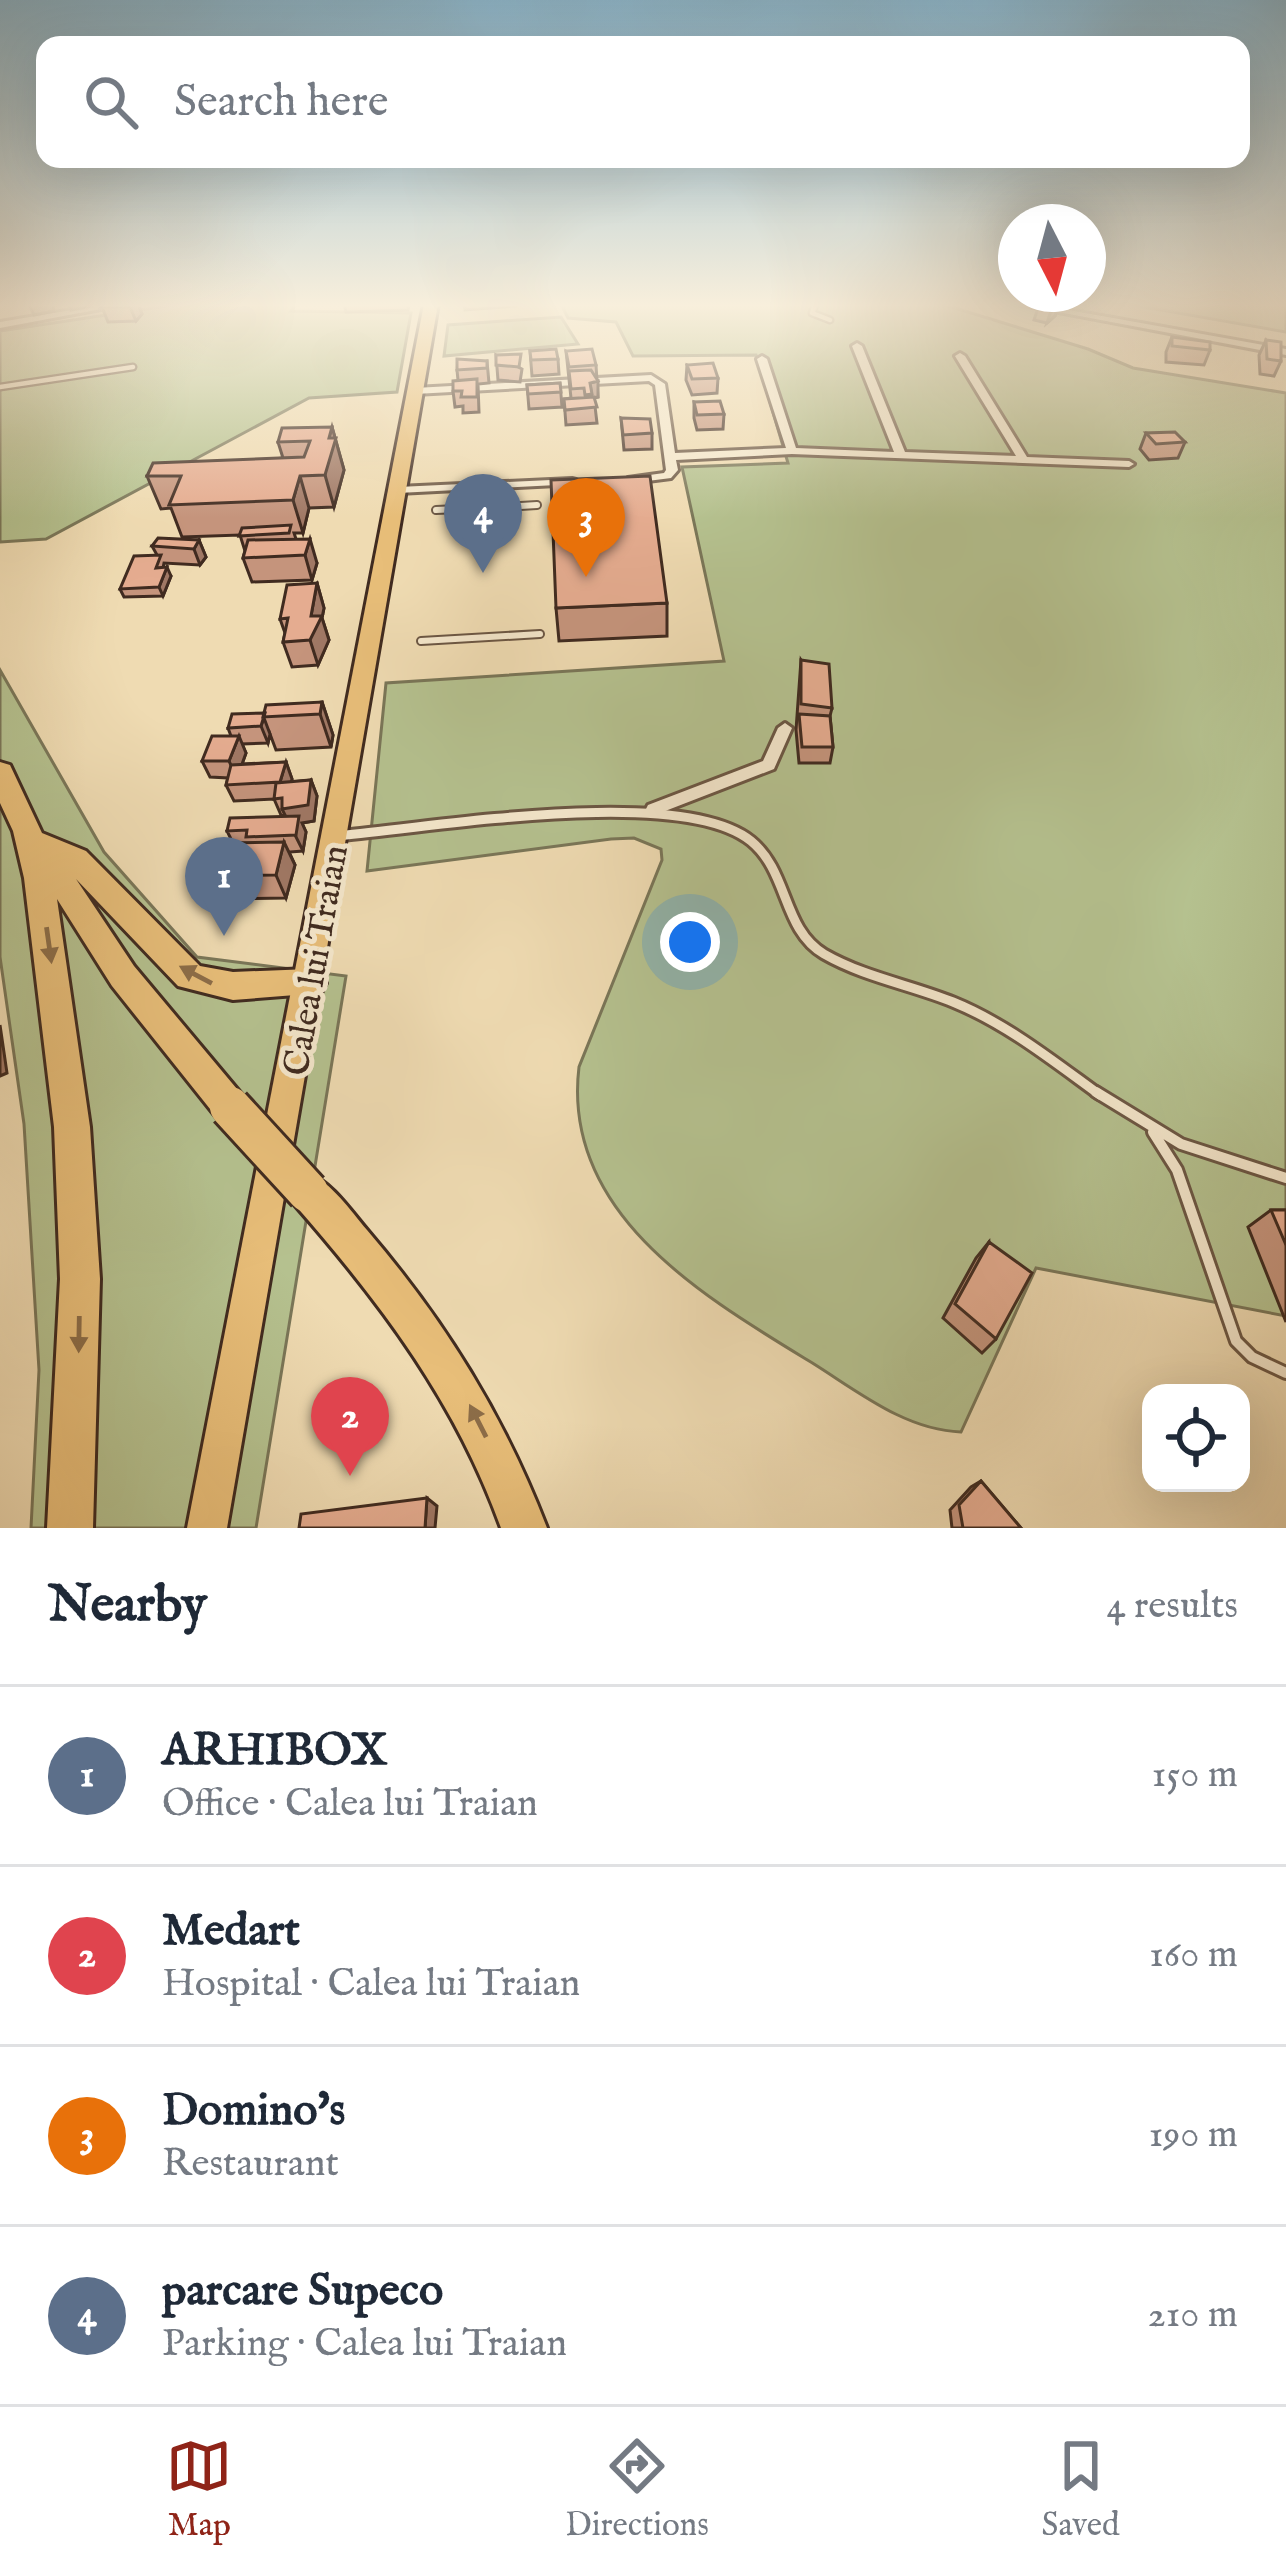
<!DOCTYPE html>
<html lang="en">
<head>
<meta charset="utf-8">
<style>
	:root { --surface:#fff; --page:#f6f6f7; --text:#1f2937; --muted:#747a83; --line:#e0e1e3; --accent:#8f2418 }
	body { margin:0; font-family:"IM FELL English",serif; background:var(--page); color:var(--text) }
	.controls { position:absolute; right:36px; bottom:36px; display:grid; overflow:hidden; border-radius:24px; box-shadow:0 12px 48px #0002 }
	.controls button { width:108px; height:108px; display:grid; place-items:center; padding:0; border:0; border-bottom:3px solid var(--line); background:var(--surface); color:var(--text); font:60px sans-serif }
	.compass { position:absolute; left:998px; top:204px; width:108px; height:108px; border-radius:50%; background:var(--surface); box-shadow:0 12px 48px #0002; rotate:174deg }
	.you { position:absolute; left:690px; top:942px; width:42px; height:42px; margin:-30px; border:9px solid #fff; border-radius:50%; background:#1a73e8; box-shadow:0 0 0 18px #1a73e833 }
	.badge { display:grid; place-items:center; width:78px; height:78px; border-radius:50%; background:var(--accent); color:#fff; font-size:39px; font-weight:700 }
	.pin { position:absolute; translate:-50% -99px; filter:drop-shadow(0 3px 6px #0008) }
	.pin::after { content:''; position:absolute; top:63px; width:42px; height:36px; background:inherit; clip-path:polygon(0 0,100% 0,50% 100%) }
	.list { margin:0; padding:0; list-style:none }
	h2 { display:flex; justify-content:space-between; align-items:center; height:156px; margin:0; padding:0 48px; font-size:51px }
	h2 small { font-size:39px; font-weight:400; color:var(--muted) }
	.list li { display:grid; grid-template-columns:78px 1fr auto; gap:36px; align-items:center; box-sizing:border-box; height:180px; padding:0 48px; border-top:3px solid var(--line) }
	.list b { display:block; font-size:45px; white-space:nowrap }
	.list p { margin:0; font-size:39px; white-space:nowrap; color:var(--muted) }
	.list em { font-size:39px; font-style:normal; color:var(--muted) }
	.icon { flex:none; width:66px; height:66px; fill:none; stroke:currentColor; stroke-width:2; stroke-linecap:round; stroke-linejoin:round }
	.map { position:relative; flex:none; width:1286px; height:1528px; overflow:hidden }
	.search { position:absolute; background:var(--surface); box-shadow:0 12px 48px #0002; left:36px; right:36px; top:36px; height:132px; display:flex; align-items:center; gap:30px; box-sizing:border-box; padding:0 42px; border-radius:24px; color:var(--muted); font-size:45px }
	.sheet { height:876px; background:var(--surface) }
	nav { display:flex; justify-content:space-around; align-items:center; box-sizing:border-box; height:168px; border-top:3px solid var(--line); background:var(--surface); font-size:33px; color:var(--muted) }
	nav a { display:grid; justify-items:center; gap:6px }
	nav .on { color:var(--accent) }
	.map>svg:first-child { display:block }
</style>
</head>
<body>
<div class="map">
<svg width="1286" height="1528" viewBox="0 0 1286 1528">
	<rect width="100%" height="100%" fill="#efdbb2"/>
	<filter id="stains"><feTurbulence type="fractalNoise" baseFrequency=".00167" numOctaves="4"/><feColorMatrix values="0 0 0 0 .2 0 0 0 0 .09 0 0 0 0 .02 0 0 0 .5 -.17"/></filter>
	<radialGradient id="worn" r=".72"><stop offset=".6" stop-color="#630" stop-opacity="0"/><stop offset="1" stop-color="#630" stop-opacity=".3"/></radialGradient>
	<!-- green -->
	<path fill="#b5c18f" stroke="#7a7658" stroke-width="3" d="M179 304H297L291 311 411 313 397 392 309 398 46 539 0 542V331Z
		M561 304H942L1088 349 1133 368 1286 393V1316L1036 1268 961 1432C906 1430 860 1393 814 1364 706 1298 561 1215 579 1067L662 860 661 849 634 838 611 839 367 871 386 683 724 661 682 467 788 463 756 355 633 356 616 322 568 318Z
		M1127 304H1286V332Z
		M561 317 578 344 444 356 448 325Z
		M0 670 104 852 197 957 346 976 256 1528H31L39 1370 24 1124 0 957Z"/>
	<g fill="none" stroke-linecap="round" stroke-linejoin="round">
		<!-- lane-far3 casing -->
		<g stroke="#6c5744" stroke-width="9">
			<path id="lane-far3" d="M815 304 812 313 830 320
				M0 387 133 367
				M502 485V503"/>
		</g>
		<!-- lane-far2 casing -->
		<g stroke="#6c5744" stroke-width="10">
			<path id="lane-far2" d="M502 500V507L537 505
				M436 510 502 507
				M421 641 540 634"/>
		</g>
		<!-- lane-far1 casing -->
		<g stroke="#6c5744" stroke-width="15">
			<path id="lane-far1" d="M336 836C430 828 680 784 751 841 789 872 782 929 824 954 864 977 911 985 953 1002 1007 1024 1053 1061 1100 1095"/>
		</g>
		<!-- lane casing -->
		<g stroke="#6c5744" stroke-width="16">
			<path id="lane" d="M1096 1092 1181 1144 1286 1178
				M1153 1132 1177 1170 1236 1341 1252 1357 1286 1373"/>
		</g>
		<!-- street casing -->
		<g stroke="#6c5744" stroke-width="6">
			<path id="street" d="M107 304H127L0 328V322Z
				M1016 304H1035L1286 349V355Z
				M857 343 862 346 905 452 1016 456 955 356 960 353 965 356 1027 457 1129 461 1134 464 1129 467 792 454 676 460 678 470 671 478 632 483 626 480 628 478 664 473 666 470 655 385 649 381 415 394 410 391 415 388 651 375 665 384 675 453 786 448 757 359 762 356 767 359 796 448 894 452 852 346Z
				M572 479 576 480V484L398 493 392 490 398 487Z
				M785 723 792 728 774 769 660 813H648L646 809 648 805 763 761 778 728Z"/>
		</g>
		<!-- primary casing -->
		<g stroke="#402b20" stroke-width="6">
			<path id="primary" d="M424 304H438L227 1528H187Z"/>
		</g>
		<!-- highway casing -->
		<g stroke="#402b20" stroke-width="6">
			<path id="highway" d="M0 762 10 765 42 833 86 851 200 966 233 972 310 969 321 973 326 983 321 993 233 1000 178 986 76 879 134 966 242 1095 248 1107 242 1119 230 1124 218 1119 112 986 57 899 90 1127 100 1279 93 1528H47L60 1279 54 1127 24 878 13 831 0 803Z
				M308 1173C332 1183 350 1210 367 1230 445 1321 504 1416 547 1528H501C457 1404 381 1303 295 1205L289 1192 295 1179Z"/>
		</g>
		<!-- lane-far3 -->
		<use href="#lane-far3" stroke="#f5e8cd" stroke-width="4.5"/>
		<!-- lane-far2 -->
		<use href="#lane-far2" stroke="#f5e8cd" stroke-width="6"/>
		<!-- lane-far1 -->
		<use href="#lane-far1" stroke="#f5e8cd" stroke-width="9"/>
		<!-- lane -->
		<use href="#lane" stroke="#f5e8cd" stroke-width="10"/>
		<!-- street -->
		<use href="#street" fill="#f5e8cd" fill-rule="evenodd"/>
		<!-- primary -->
		<use href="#primary" fill="#e8be79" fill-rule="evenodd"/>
		<!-- highway -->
		<use href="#highway" fill="#e8be79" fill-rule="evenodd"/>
		<!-- highway-bridge casing -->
		<g stroke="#402b20" stroke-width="46" stroke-linecap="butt">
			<path id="highway-bridge" d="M230 1107 308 1192"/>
		</g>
		<!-- highway-bridge -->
		<use href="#highway-bridge" stroke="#e8be79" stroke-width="40"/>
	</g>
	<!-- wall -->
	<path fill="#c5947c" stroke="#402b20" stroke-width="3" d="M106 304H138L142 314 136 321 108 322 102 307Z
		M344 304H409L408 310 346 312Z
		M464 304H515V306L465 310Z
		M1059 304 1055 316 1047 323 1034 320 1039 305Z
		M1172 337 1210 350 1204 365 1166 362V352Z
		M1266 340 1281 361 1274 376 1260 374 1259 355Z
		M530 351 558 359 559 374 532 376Z
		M566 351 596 365 598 397 594 398 597 423 566 425 564 399 571 398Z
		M496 355 522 369 520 382 498 380Z
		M487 361 489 383 478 384 479 412 463 413V406L455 407 453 391 458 380 457 370Z
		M687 365 718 378 717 393 692 395 686 380Z
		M560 383 562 407 529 409 527 385Z
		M694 402 724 414 723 429 697 430 694 418Z
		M621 418 652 433V449L624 450Z
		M332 427 344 470 334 507 309 508 303 533H294L296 539 317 563 312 580 252 582 243 558 245 551 240 535 182 537 171 508 161 509 147 476 283 458 278 442Z
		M1146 433 1185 442 1178 458 1149 460 1140 449Z
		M199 540 206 557 200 565 164 563 163 568 171 576 163 596 124 597 120 589 157 555 152 546Z
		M317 583 324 608 322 618 329 640 318 665 292 667 283 642 285 633 280 619Z
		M667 603V636L559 641 556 608Z
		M801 660 832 708 830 716 833 747 830 763H799L796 730Z
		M322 702 333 735 331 747 276 750 270 734 268 743 242 744 246 753 242 764 286 762 292 779 291 782 311 780 317 796 314 821 302 823 306 832 303 851 289 852 295 865 286 898 229 899 217 876 233 843 227 831 284 816 281 815 274 799 234 801 226 785 228 778 210 777 202 761 231 736 228 728 264 713Z
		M1271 1210H1286V1322L1248 1227Z
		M989 1242 996 1339 982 1353 943 1318 976 1258Z
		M981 1481 1021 1528H952L950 1510 971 1487Z"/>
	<!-- shaded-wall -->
	<path fill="#a07865" stroke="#402b20" stroke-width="3" d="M29 304H53L54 311 34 315Z
		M69 304H91L92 306 71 310Z
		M133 304H138L142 314 136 321 130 307Z
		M1057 304H1059L1055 316 1047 323 1052 308Z
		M598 381V397L592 398 590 383Z
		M332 427 344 470 334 507 325 475 329 438Z
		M300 476 309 508 303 533 293 500Z
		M310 539 317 563 312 580 305 555Z
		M199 540 206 557 200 565 194 549Z
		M167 567 171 576 163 596 159 587Z
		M317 583 324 608 322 618 329 640 318 665 310 640 311 616Z
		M322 702 333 735 331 747 320 714Z
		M264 718 270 734 268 743 261 726Z
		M239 736 246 753 237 778 229 761Z
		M286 762 292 779 287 798 280 782Z
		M311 780 317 796 314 821 302 823 306 832 303 851 282 809Z
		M284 842 295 865 286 898 276 875Z
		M0 1025 7 1073 0 1076Z
		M427 1498 437 1506 435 1528H425Z"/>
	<!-- building -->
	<path fill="#e5ac90" stroke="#402b20" stroke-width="3" d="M106 304H133L130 307H102Z
		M1172 337 1210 342V350L1172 346Z
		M1266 340 1281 342V361L1267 359Z
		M556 349 558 359 531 360 530 351Z
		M592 349 596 365 569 367 566 351Z
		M521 354 519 367 496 365V355Z
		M457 359 487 361V368L457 370Z
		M713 363 718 378 692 379 687 365Z
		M591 370 598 381 590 383 592 394 585 395 584 388 571 389 569 371Z
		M477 379V397H461L462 391H453V381Z
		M560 383 561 392 528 394 527 385Z
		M594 397 597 407 565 410 564 399Z
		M720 401 724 414 697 415 694 402Z
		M621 418 650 419 652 433 623 435Z
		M332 427 329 438H336L325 475 300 476 293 500 169 505 181 476H147L153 463 304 457 310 441 278 442 282 428Z
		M1175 432 1185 442 1156 444 1146 433Z
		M650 476 667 603 556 608 551 480Z
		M291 525 289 533 239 536 242 528Z
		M158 538 199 540 194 549 152 546Z
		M310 539 305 555 243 558 248 540Z
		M161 555 156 568 167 567 159 587 120 589 134 556Z
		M317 583 311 616H322L310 640 283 642 288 618 280 619 287 585Z
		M801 660 829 664 832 708 801 704Z
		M322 702 320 714 263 717 266 705Z
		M265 713 261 726 228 728 232 714Z
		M799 714 830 716 833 747H802Z
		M212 736H239L229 761H202Z
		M286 762 280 782 226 785 231 765Z
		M311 780 308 805 282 809V798L274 799 276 783Z
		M299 816 296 835 246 837 247 830 227 831 230 818Z
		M284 842 276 875 217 876 227 843Z
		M1271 1210H1286V1245Z
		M989 1242 1032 1273 996 1339 955 1304Z
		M981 1481 1021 1528H963L959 1505Z
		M427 1498 425 1528H299L301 1514Z"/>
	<!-- one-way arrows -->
	<defs><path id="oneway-solid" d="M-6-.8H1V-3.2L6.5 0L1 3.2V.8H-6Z" transform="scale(3)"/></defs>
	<g fill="#8c6d48">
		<use href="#oneway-solid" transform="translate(49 945) rotate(82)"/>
		<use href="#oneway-solid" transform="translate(196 975) rotate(-152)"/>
		<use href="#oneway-solid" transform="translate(79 1334) rotate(91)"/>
		<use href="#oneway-solid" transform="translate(478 1421) rotate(-117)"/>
	</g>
	<!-- sky -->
	<linearGradient id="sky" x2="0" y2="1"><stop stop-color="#89b7d0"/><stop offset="0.59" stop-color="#f8efdc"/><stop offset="1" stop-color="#f8efdc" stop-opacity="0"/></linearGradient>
	<rect width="1286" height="518" fill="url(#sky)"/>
	<g text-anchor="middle" stroke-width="10" stroke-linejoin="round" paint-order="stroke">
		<!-- street labels -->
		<g font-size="36" fill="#402b20" stroke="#f5e8cd">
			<text transform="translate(314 960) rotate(-80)" y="13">Calea lui Traian</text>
		</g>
	</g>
	<rect width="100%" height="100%" filter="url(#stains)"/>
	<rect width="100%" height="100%" fill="url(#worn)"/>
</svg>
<div class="controls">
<button><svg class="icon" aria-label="locate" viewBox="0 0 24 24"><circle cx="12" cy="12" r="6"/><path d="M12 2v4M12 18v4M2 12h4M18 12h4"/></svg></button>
</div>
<svg class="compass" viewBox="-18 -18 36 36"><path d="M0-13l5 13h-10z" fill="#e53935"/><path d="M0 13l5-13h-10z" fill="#747a83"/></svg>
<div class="you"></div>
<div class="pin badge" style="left:224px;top:936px;background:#5c6f8a">1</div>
<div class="pin badge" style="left:350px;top:1476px;background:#e0444e">2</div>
<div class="pin badge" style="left:586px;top:577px;background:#e8710a">3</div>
<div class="pin badge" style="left:483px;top:573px;background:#5c6f8a">4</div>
<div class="search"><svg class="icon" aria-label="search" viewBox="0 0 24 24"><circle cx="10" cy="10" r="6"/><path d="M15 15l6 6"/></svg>Search here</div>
</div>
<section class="sheet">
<h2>Nearby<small>4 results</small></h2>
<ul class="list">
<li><span class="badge" style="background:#5c6f8a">1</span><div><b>ARHIBOX</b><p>Office · Calea lui Traian</p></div><em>150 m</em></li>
<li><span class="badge" style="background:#e0444e">2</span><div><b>Medart</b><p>Hospital · Calea lui Traian</p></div><em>160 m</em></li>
<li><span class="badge" style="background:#e8710a">3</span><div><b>Domino's</b><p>Restaurant</p></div><em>190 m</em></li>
<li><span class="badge" style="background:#5c6f8a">4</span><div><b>parcare Supeco</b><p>Parking · Calea lui Traian</p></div><em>210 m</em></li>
</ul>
</section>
<nav>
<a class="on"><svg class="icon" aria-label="map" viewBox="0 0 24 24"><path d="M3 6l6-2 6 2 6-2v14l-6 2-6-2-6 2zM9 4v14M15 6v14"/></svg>Map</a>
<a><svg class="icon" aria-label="directions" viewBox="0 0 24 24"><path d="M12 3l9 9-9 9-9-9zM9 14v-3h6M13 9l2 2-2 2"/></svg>Directions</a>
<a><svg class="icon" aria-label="saved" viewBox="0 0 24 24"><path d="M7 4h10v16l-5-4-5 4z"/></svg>Saved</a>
</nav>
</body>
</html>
